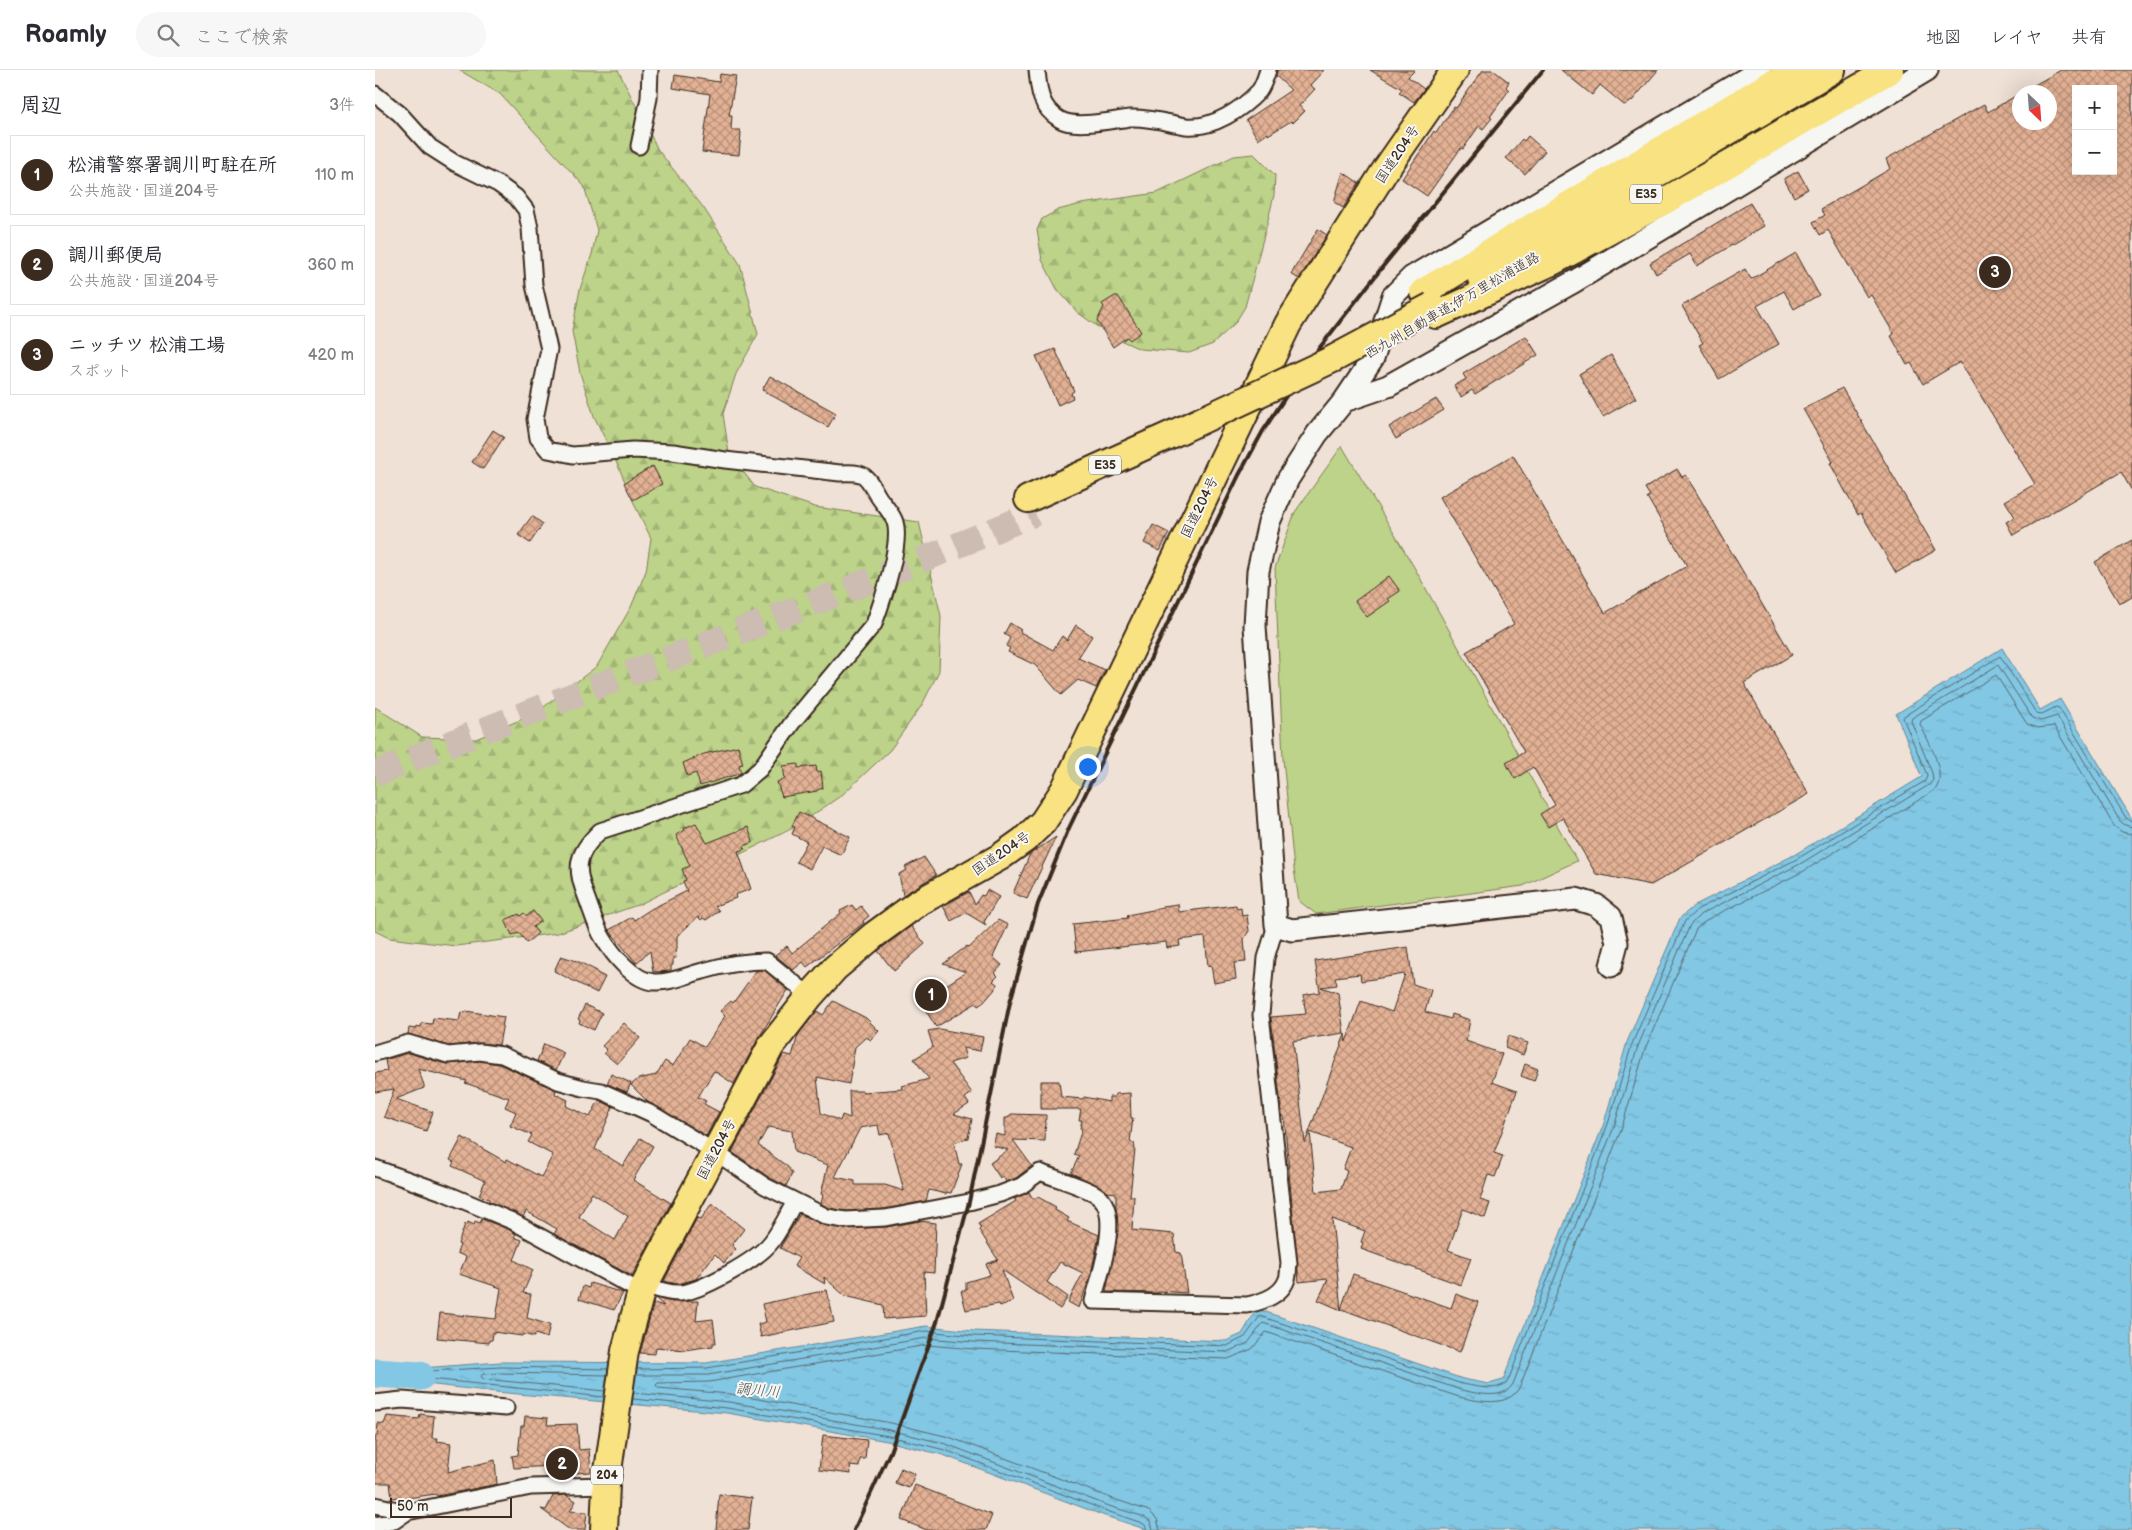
<!DOCTYPE html>
<html lang="ja">
<head>
<meta charset="utf-8">
<style>
	:root { --surface:#fff; --page:#f7f7f7; --text:#2b2b33; --muted:#7c7c81; --line:#e1e1e2; --accent:#3b2a1e }
	body { margin:0; font-family:"Balsamiq Sans","Klee One",sans-serif; background:var(--page); color:var(--text) }
	.controls { position:absolute; right:15px; top:15px; display:grid; overflow:hidden; border-radius:0px; box-shadow:0 5px 20px #0002 }
	.controls button { width:45px; height:45px; display:grid; place-items:center; padding:0; border:0; border-bottom:1px solid var(--line); background:var(--surface); color:var(--text); font:25px sans-serif }
	.compass { position:absolute; left:1637px; top:15px; width:45px; height:45px; border-radius:50%; background:var(--surface); box-shadow:0 5px 20px #0002; rotate:155deg }
	.scale { position:absolute; left:15px; bottom:12px; width:122px; box-sizing:border-box; padding-left:5px; border:2px solid #3b2a1e; border-top:0; font-size:14px; line-height:18px; white-space:nowrap; color:#3b2a1e; -webkit-text-stroke:4px #f6f6f2; paint-order:stroke }
	.you { position:absolute; left:712px; top:696px; width:18px; height:18px; margin:-12px; border:4px solid #fff; border-radius:50%; background:#1a73e8; box-shadow:0 0 0 8px #1a73e833 }
	.badge { display:grid; place-items:center; width:32px; height:32px; border-radius:50%; background:var(--accent); color:#fff; font-size:16px; font-weight:700 }
	.pin { position:absolute; translate:-50% -50%; border:2px solid #fff; box-shadow:0 1px 5px #0006 }
	.list { margin:0; padding:0; list-style:none }
	h2 { display:flex; justify-content:space-between; align-items:center; height:65px; margin:0; padding:0 20px; font-size:21px }
	h2 small { font-size:16px; font-weight:400; color:var(--muted) }
	.list li { display:grid; grid-template-columns:32px 1fr auto; gap:15px; align-items:center; box-sizing:border-box; height:80px; margin:0 10px 10px; padding:0 10px; border:1px solid var(--line); border-radius:0px }
	.list b { display:block; font-size:19px; white-space:nowrap }
	.list p { margin:0; font-size:16px; white-space:nowrap; color:var(--muted) }
	.list em { font-size:16px; font-style:normal; color:var(--muted) }
	.icon { flex:none; width:28px; height:28px; fill:none; stroke:currentColor; stroke-width:2; stroke-linecap:round; stroke-linejoin:round }
	.map { position:relative; flex:none; width:1757px; height:1460px; overflow:hidden }
	header { display:flex; align-items:center; gap:30px; box-sizing:border-box; height:70px; padding:0 25px; background:var(--surface); border-bottom:1px solid var(--line) }
	header strong { font-size:24px }
	nav { display:flex; gap:28px; margin-inline-start:auto; font-size:18px }
	.search { width:350px; height:45px; background:var(--page); display:flex; align-items:center; gap:12px; box-sizing:border-box; padding:0 18px; border-radius:28px; color:var(--muted); font-size:19px }
	main { display:flex }
	aside { flex:1; background:var(--surface) }
	.map>svg:first-child { display:block }
</style>
</head>
<body>
<header>
<strong>Roamly</strong>
<div class="search"><svg class="icon" aria-label="search" viewBox="0 0 24 24"><circle cx="10" cy="10" r="6"/><path d="M15 15l6 6"/></svg>ここで検索</div>
<nav><a>地図</a><a>レイヤ</a><a>共有</a></nav>
</header>
<main>
<aside>
<h2>周辺<small>3件</small></h2>
<ul class="list">
<li><span class="badge">1</span><div><b>松浦警察署調川町駐在所</b><p>公共施設 · 国道204号</p></div><em>110 m</em></li>
<li><span class="badge">2</span><div><b>調川郵便局</b><p>公共施設 · 国道204号</p></div><em>360 m</em></li>
<li><span class="badge">3</span><div><b>ニッチツ 松浦工場</b><p>スポット</p></div><em>420 m</em></li>
</ul>
</aside>
<div class="map">
<svg width="1757" height="1460" viewBox="0 0 1757 1460">
	<defs>
		<pattern id="forest-firs" width="22" height="20" patternUnits="userSpaceOnUse" patternTransform="scale(1.25)"><rect width="22" height="20" fill="#bcd389"/><path d="M5 1l3.5 6h-7zM16 11l3.5 6h-7z" fill="#a2b576"/></pattern>
		<pattern id="water-ripples" width="26" height="14" patternUnits="userSpaceOnUse" patternTransform="scale(1.25)"><rect width="26" height="14" fill="#82c7e4"/><path d="M2 4q2-2 4 0t4 0M15 11q2-2 4 0t4 0" fill="none" stroke="#71abc3"/></pattern>
		<pattern id="building-cross-hatch" width="8" height="8" patternUnits="userSpaceOnUse" patternTransform="scale(1.25)"><rect width="8" height="8" fill="#e3b195"/><path d="M0 0l8 8M0 8l8-8" fill="none" stroke="#b99079"/></pattern>
	</defs>
	<rect width="100%" height="100%" fill="#f0e1d6"/>
	<filter id="ink" filterUnits="userSpaceOnUse"><feTurbulence type="fractalNoise" baseFrequency=".02" numOctaves="2"/><feDisplacementMap in="SourceGraphic" scale="10" xChannelSelector="R" yChannelSelector="G"/><feConvolveMatrix kernelMatrix="1 2 1 2 8 2 1 2 1" color-interpolation-filters="sRGB"/></filter>
	<g filter="url(#ink)">
		<!-- forest -->
		<path fill="url(#forest-firs)" stroke="#7c7e54" d="M84 0H243L283 80 328 137 365 194 383 264 361 304 348 344 354 383 380 417 440 437 544 452 566 546 564 601 547 635 515 680 467 725 420 757 265 834 183 863 81 876 14 868 0 861V637L47 667 101 669 161 643 222 596 256 537 271 501 276 468 261 438 245 400 219 346 205 303 197 261 205 219 217 184 222 160 209 116 125 24Z
			M879 84 900 105 899 125 893 150 870 237 860 253 838 274 814 283 765 279 734 265 702 242 682 219 667 190 662 160 667 149 683 140 706 134 782 123 859 86Z"/>
		<!-- park -->
		<path fill="#bcd389" stroke="#7c7e54" d="M967 376 1039 497 1202 791 1148 816 941 844 924 831 919 799 908 689 900 498 920 442Z"/>
		<!-- water -->
		<path fill="url(#water-ripples)" stroke="#668895" d="M1627 578 1665 640 1685 629 1757 749V1460H773L730 1446 568 1385 512 1371 352 1343 121 1322 7 1309V1301L125 1292 331 1293 551 1256 599 1261 851 1271 867 1264 882 1239 1088 1309 1114 1314 1128 1310 1229 1053 1252 972 1305 848 1320 835 1419 785 1548 706 1546 705 1521 644Z"/>
		<g fill="none" stroke-linecap="round" stroke-linejoin="round">
			<!-- shore -->
			<path stroke="#57696d" stroke-width="1" d="M262 1299 332 1298 551 1261 599 1266 852 1276 870 1267 885 1246 1087 1314C1101 1316 1122 1323 1133 1311L1233 1054 1257 974 1310 851 1323 839 1422 789 1550 711 1552 705 1528 648 1529 646 1625 586 1661 643 1667 644 1681 637 1684 638 1751 748 1757 751
				M261 1305H333L551 1268 599 1272 852 1282 873 1273 888 1253 1086 1320C1101 1323 1128 1331 1138 1314L1239 1057 1263 976 1315 855 1326 844 1425 794 1554 715 1558 710 1557 703 1536 651 1537 648 1623 595 1657 648 1666 651 1682 646 1745 751 1750 755 1757 757
				M230 1321 108 1309 106 1306 108 1304 126 1303 232 1305
				M259 1323 354 1332 515 1360 571 1374 734 1436 770 1447 776 1452 778 1460
				M229 1327 36 1307 34 1304 37 1302 126 1297 233 1299
				M258 1329 352 1338 514 1366 570 1380 732 1441 767 1453 771 1456V1460
				M785 1460 782 1449 774 1441 736 1428 574 1367 516 1353 355 1324 283 1318 281 1315 283 1313 334 1312 552 1275 599 1279 853 1289 877 1279 891 1262 1084 1327C1103 1331 1134 1339 1145 1316L1246 1060 1270 979 1321 859 1331 850 1429 801 1560 720C1573 704 1553 671 1545 654L1546 651 1621 605 1652 654 1663 658 1679 656 1739 756 1747 762 1757 764"/>
			<!-- river -->
			<path stroke="#82c7e4" stroke-width="29" d="M0 1303 45 1306"/>
		</g>
		<!-- building -->
		<path fill="url(#building-cross-hatch)" stroke="#3b2a1e" fill-rule="evenodd" d="M902 0H949L935 15 940 19 924 36 930 41 918 53 916 51 893 65 892 63 883 69 871 50 916 20 901 6Z
			M995 0H1040L1033 7 1049 19 1039 32 1024 22 1027 19Z
			M1108 0H1118L1134 12 1131 17 1134 20 1115 47 1117 48 1108 59 1104 56 1088 79 1086 78 1052 126 1027 109 1059 61 1061 63 1079 37 1081 38Z
			M1186 0H1283L1257 31 1249 35 1225 15 1217 25Z
			M1686 0H1757V421L1746 402 1638 465 1631 452 1640 447 1630 431 1660 414 1585 292 1548 314 1536 293 1532 295 1516 266 1519 264 1496 225 1492 227 1453 160 1445 165 1438 152 1450 145 1446 139 1515 99 1511 89 1609 34 1613 42 1644 24V52H1674V22H1647ZM1701 19H1738V101H1701Z
			M345 4 361 6 354 45H357L356 60H365L366 63 364 85 327 82 335 24 298 18 300 5 344 12Z
			M1153 66 1170 81 1150 104 1131 88 1147 69 1149 71Z
			M1423 101 1433 119 1419 127 1409 109Z
			M968 102 984 113 968 138 959 132Z
			M1375 133 1389 156 1322 196 1315 184 1281 204 1275 193Z
			M943 159 952 165 924 209 916 204Z
			M1421 183 1444 225 1419 239 1409 221 1382 236 1404 274 1344 309 1324 275 1328 273 1307 236 1370 199 1376 209Z
			M740 226H743L766 262 755 270 752 267 738 277 722 251 729 237 727 234Z
			M1151 266 1163 285 1100 324 1097 320 1086 327 1079 316 1091 309 1088 304Z
			M680 279 699 321 696 323 698 328 683 335 661 286Z
			M1236 285 1261 328 1228 347 1204 304Z
			M395 306 461 343 453 357 387 320Z
			M1467 318 1561 480 1521 503 1486 443 1483 445 1455 393 1458 392 1428 339Z
			M1061 329 1069 340 1021 369 1014 357Z
			M118 360 129 367 108 399 97 392Z
			M1138 385 1230 543 1312 496 1272 427 1275 426 1270 418 1302 399 1307 407 1311 405 1417 585 1369 613 1434 724 1276 815 1221 804 1188 748 1173 757 1165 744 1180 735 1158 697 1140 709 1131 693 1149 682 1091 582 1139 554 1065 427Z
			M278 396 287 414 258 430 249 413Z
			M157 446 168 454 155 473 143 465Z
			M778 455 794 463 785 481 769 473Z
			M1757 470V527L1747 533 1746 531 1744 533 1720 492Z
			M1014 506 1025 521 1013 529 1015 531 992 547 980 531Z
			M635 553 646 560 645 562 678 580 687 566 692 570 701 555 717 566 703 588 730 600 721 618 703 610 686 625 660 595 633 582 635 578 631 576 635 568 629 564Z
			M363 676 368 694 364 695 366 703 325 716 321 703 312 706 308 693 329 684Z
			M423 694V698L441 696 442 702 446 701 448 718 442 720V721L407 727 402 712 410 709 408 696Z
			M424 742 475 767 466 785 447 776 435 799 421 792 432 772 417 764 420 757 417 756Z
			M321 753 332 773 373 757 378 772 369 776 370 779 363 781 376 819 360 825 361 828 340 836 344 841 331 850 328 848 326 850 323 847 302 866V879H300L301 888H298V895L296 896V901L278 902 275 881 261 893 234 860 257 847 259 850 276 839 312 821 308 811 311 810 307 799 315 796 301 765 310 760 309 758Z
			M681 767 652 829 638 823 655 784Z
			M549 787 561 805 528 825 524 804 532 800 530 797Z
			M612 820 624 827 609 852 611 855 591 843 576 851 568 836 594 822 600 834 606 825 609 826Z
			M803 834 804 842 861 835 862 839 866 838 867 846 872 845 874 861 869 869 871 892 859 893 861 909 839 913 836 895 833 896 830 867 804 870 805 876 792 878 791 872 701 882 698 854 753 848 752 845 788 838V836Z
			M477 835 481 840 486 836 494 846 488 851 489 853 432 897 428 892 418 900 400 885 412 876 417 883 466 843 465 841Z
			M158 841 166 851 158 857 163 863 152 873 144 863 137 865 130 850 144 844 145 846 149 843 152 846Z
			M623 850 633 855 618 887 627 895 620 903 623 906 618 911 622 914 621 918 609 932 603 936 601 933 561 957 548 936 568 923 565 919 591 902 568 894 592 876 594 878Z
			M536 856 550 874 519 901 503 881Z
			M1033 877 1038 914 1056 920 1050 942 1076 949 1077 944 1095 950 1091 971 1127 984 1117 1012 1142 1021 1119 1083 1128 1086 1120 1107 1113 1105 1105 1130 1115 1133 1110 1148 1088 1139 1073 1180 1096 1188 1086 1215 986 1179 988 1173 986 1172 990 1161 957 1149 966 1240 943 1230 953 1209 924 1212 909 1046H907L896 947 931 944 928 925 945 922 940 891ZM985 904 986 911 1030 904 1017 942 986 931 971 972 970 964 930 1073 918 971 969 963 963 923 946 917 962 915 960 907ZM935 1062 976 1077 968 1099 972 1101 966 1119 941 1122Z
			M186 886 202 891 222 901V903L230 907 222 923 179 901Z
			M389 900 413 920 383 969 359 1014 339 1001 323 1027 331 1031 329 1034 344 1042 331 1066 273 1032 256 1015 263 1009 281 1005 290 991 298 996 315 968 330 977 350 946 345 941 356 931 358 933 381 901Z
			M458 931 491 948 504 961 496 970 491 967 480 977 474 1014 442 1007 446 1043 465 1051 467 1045 475 1048 474 1021H488V1022L528 1019 527 1016 554 1009 539 989 558 977 553 961 564 959 608 967 605 981 588 978 591 988 575 993 597 1023 590 1028 594 1034 579 1044 597 1049 593 1068 579 1073 584 1094H587L576 1123 571 1122V1124L554 1120 551 1131 509 1139 471 1141 455 1138 446 1134 448 1125 446 1124 453 1095 419 1082 417 1061 393 1057 383 1075 413 1097 417 1104 411 1116 395 1108 357 1082 409 984 417 986 423 965 442 941 448 945ZM503 1055 505 1065 514 1063 529 1121 510 1115H480V1111L460 1107 485 1058Z
			M210 935 227 943 219 960 204 953 205 950 203 949Z
			M91 941 129 947 124 975 104 973 74 976 33 964 34 958 41 959V956L46 957 47 953 57 954 58 948 84 951 86 942 90 943Z
			M249 953 265 968 242 994 229 983 232 980 227 976Z
			M1133 966 1153 973 1148 985 1130 978Z
			M169 974 189 983 181 1000 162 991Z
			M33 983 71 994 105 991 124 994 181 1020 180 1024 193 1030 191 1036 215 1047 224 1030 238 1037 220 1079 248 1096 265 1068 278 1076 258 1110 296 1133 257 1206 179 1164 182 1159 151 1141 148 1147 114 1131V1129L104 1125 110 1111 77 1096 79 1092 75 1090 87 1067 131 1092 132 1089 166 1107 178 1085 153 1072 157 1065 135 1056 141 1042 130 1037 134 1028 90 1013 92 1011 43 999 49 1015V1018L21 1029 58 1042 51 1061 9 1047 19 1019 0 1022V1003L12 1001 10 990ZM217 1123 253 1146 240 1170 204 1147Z
			M1150 994 1163 999 1159 1011 1146 1006Z
			M236 1004 256 1013 252 1022 232 1014Z
			M666 1011H684L686 1027 708 1029 709 1027 734 1032V1027H740V1024L755 1023 756 1048H758L755 1072 759 1073 760 1079 755 1126H759L757 1160 799 1164 801 1182 806 1183 812 1223 784 1221V1223L731 1222 743 1161 741 1137V1123L732 1122 721 1114 696 1103 704 1086 699 1084 707 1059 705 1058 707 1050H704L706 1039H666Z
			M636 1044 671 1045 670 1071 638 1070 657 1096 641 1108 631 1112 628 1106 625 1108 615 1093 633 1080 618 1076 621 1064 630 1066V1048H633Z
			M654 1122 658 1129 663 1127 681 1137 680 1140 694 1148 692 1151 724 1165 716 1204 704 1238 693 1232 708 1203 685 1192 672 1212 693 1227 685 1239 627 1200 638 1231 625 1236 624 1234 591 1240 586 1221 591 1220V1212L615 1205 611 1194 623 1190 604 1160 606 1158 603 1154 641 1131 639 1129Z
			M337 1133 369 1159 357 1175 361 1179 349 1193 340 1184 321 1209 302 1214 289 1211 322 1148 326 1149Z
			M425 1144 448 1155 469 1159 511 1157 545 1151 561 1153 559 1203 549 1202 551 1246 509 1249 508 1235 470 1226 449 1207 450 1214 419 1196 424 1188 405 1178Z
			M107 1149 133 1159 141 1164 139 1167 147 1170 139 1190 158 1200 148 1223 156 1224 152 1248 175 1255 172 1268 160 1264 159 1267 148 1264 147 1266 118 1262 117 1270H114V1273L62 1268 65 1243 121 1249 126 1218 84 1204 91 1187 82 1183 85 1175 83 1174 90 1154 92 1155 93 1152 99 1155 100 1151 105 1153Z
			M978 1204 1076 1238 1081 1224 1103 1232 1085 1282 966 1239Z
			M215 1213 248 1223 239 1240 204 1229 208 1216 214 1218Z
			M452 1220 459 1252 386 1267 383 1254 391 1252 387 1234Z
			M280 1228 298 1232 323 1231 321 1251 338 1249 341 1273H338V1276L309 1280 281 1277 280 1284 265 1283 279 1233 289 1236Z
			M45 1344 59 1346 57 1368H63L62 1371 76 1373 73 1402 120 1390 122 1414 62 1426 61 1424 25 1429 24 1427 17 1428 15 1413H0V1366H2L3 1353 9 1354 12 1346 44 1349Z
			M150 1346 173 1348 172 1355 202 1354 204 1380 214 1379 216 1402 181 1404 180 1396 139 1398 137 1386 143 1385 146 1356H149Z
			M448 1365 492 1370 490 1389H485L484 1397 475 1396 476 1404 444 1400Z
			M526 1398 540 1404 534 1418 520 1413Z
			M540 1415 617 1445 611 1460H552L526 1450Z
			M344 1424 377 1428 373 1460H341Z
			M191 1425 201 1431 195 1441 212 1442 210 1460H195L166 1439 171 1440 178 1426Z"/>
		<g fill="none" stroke-linecap="round" stroke-linejoin="round">
			<!-- highway-tunnel -->
			<path stroke="#ccbcb1" stroke-width="26" stroke-dasharray="26 13" stroke-linecap="butt" d="M0 704C219 614 442 536 660 443"/>
			<!-- street casing -->
			<g stroke="#3b2a1e" stroke-width="19">
				<path id="street" d="M662 0C664 21 665 37 684 49 699 59 737 50 755 48 775 47 792 53 811 56 838 59 867 39 884 21 888 16 891 6 893 0
					M0 24 25 44 55 77 80 93 123 114 141 127 151 140 155 158 159 215 174 279 160 349 163 368 173 380 198 385 258 380 298 382 350 390 465 403C491 402 490 404 503 426 508 434 517 443 520 452 527 474 507 532 499 554L417 653 385 699 366 715 225 761C200 785 200 798 212 829 217 842 221 857 228 868 238 885 259 911 279 912 296 913 312 905 328 901 348 895 371 891 392 891L435 926
					M264 76 274 28 275 0
					M0 983 33 973 73 985 105 982 127 985 183 1011 208 1018 226 1021 277 1044 340 1082 390 1116 452 1147 470 1150 510 1148 594 1132 625 1124 646 1116 665 1102C681 1109 708 1116 722 1125 748 1142 724 1207 718 1231L872 1235C887 1232 907 1225 912 1209 914 1204 913 1198 914 1193L886 945 891 888 901 855
					M0 1098 70 1123 137 1151 266 1222
					M269 1215C281 1219 291 1223 303 1223 324 1223 384 1189 397 1171 406 1159 413 1144 420 1131
					M0 1333 27 1330 131 1338
					M0 1435 32 1442 156 1417 231 1415
					M0 1455 19 1451 32 1442"/>
			</g>
			<!-- secondary casing -->
			<g stroke="#3b2a1e" stroke-width="25">
				<path id="secondary" d="M969 331 1013 316 1200 211 1552 0
					M1236 896 1242 873 1236 847 1221 835 1201 829 917 860 901 855 880 556 883 501 894 452 913 409 942 364 969 331 998 288 1018 226 1037 207 1385 0"/>
			</g>
			<!-- highway casing -->
			<g stroke="#3b2a1e" stroke-width="30">
				<path id="highway" d="M1106 208 1457 0
					M1048 222 1419 0
					M1061 245 1177 192 1293 129 1515 0
					M653 429 806 360
					M229 1460 231 1415 250 1281 266 1222 396 976 435 926 460 898 499 865 543 833 625 787 649 770 668 752 689 720 913 254 1011 99 1080 0"/>
			</g>
			<!-- street -->
			<use href="#street" stroke="#f6f6f2" stroke-width="15"/>
			<!-- secondary -->
			<use href="#secondary" stroke="#f6f6f2" stroke-width="21"/>
			<!-- highway -->
			<use href="#highway" stroke="#f8e281" stroke-width="26"/>
			<!-- rail -->
			<path stroke="#3b2a1e" stroke-width="4" d="M479 1460 515 1382 562 1252 594 1132 635 932 663 834 694 758 864 405 888 361 935 290 1009 195 1168 0"/>
			<!-- highway-bridge casing -->
			<g stroke="#3b2a1e" stroke-width="30" stroke-linecap="butt">
				<path id="highway-bridge" d="M806 360 958 289 1057 236"/>
			</g>
			<!-- highway-bridge -->
			<use href="#highway-bridge" stroke="#f8e281" stroke-width="26"/>
		</g>
	</g>
	<g text-anchor="middle" stroke-width="4" stroke-linejoin="round" paint-order="stroke">
		<!-- shield labels -->
		<g fill="#f6f6f2" stroke="#73675e" stroke-width="1">
			<rect x="1255" y="114.5" width="32" height="19" rx="4"/>
			<rect x="714" y="385.5" width="32" height="19" rx="4"/>
			<rect x="216" y="1395.5" width="32" height="19" rx="4"/>
		</g>
		<g font-size="12" font-weight="bold" fill="#3b2a1e">
			<text x="1271" y="128">E35</text>
			<text x="730" y="399">E35</text>
			<text x="232" y="1409">204</text>
		</g>
		<!-- street labels -->
		<g font-size="14" fill="#3b2a1e" stroke="#f6f6f2">
			<text transform="translate(1022 84) rotate(-56)" y="5">国道204号</text>
			<text transform="translate(1077 235) rotate(-30)" y="5">西九州自動車道;伊万里松浦道路</text>
			<text transform="translate(824 437) rotate(-64)" y="5">国道204号</text>
			<text transform="translate(626 783) rotate(-34)" y="5">国道204号</text>
			<text transform="translate(341 1079) rotate(-62)" y="5">国道204号</text>
		</g>
		<!-- water labels -->
		<g font-size="15" font-style="italic" fill="#505959" stroke="#f6f6f2">
			<text transform="translate(383 1320) rotate(5)" y="5">調川川</text>
		</g>
	</g>
</svg>
<div class="controls">
<button>+</button>
<button>−</button>
</div>
<svg class="compass" viewBox="-18 -18 36 36"><path d="M0-13l5 13h-10z" fill="#e53935"/><path d="M0 13l5-13h-10z" fill="#7c7c81"/></svg>
<div class="scale">50 m</div>
<div class="you"></div>
<div class="pin badge" style="left:556px;top:925px">1</div>
<div class="pin badge" style="left:187px;top:1394px">2</div>
<div class="pin badge" style="left:1620px;top:202px">3</div>
</div>
</main>
</body>
</html>
